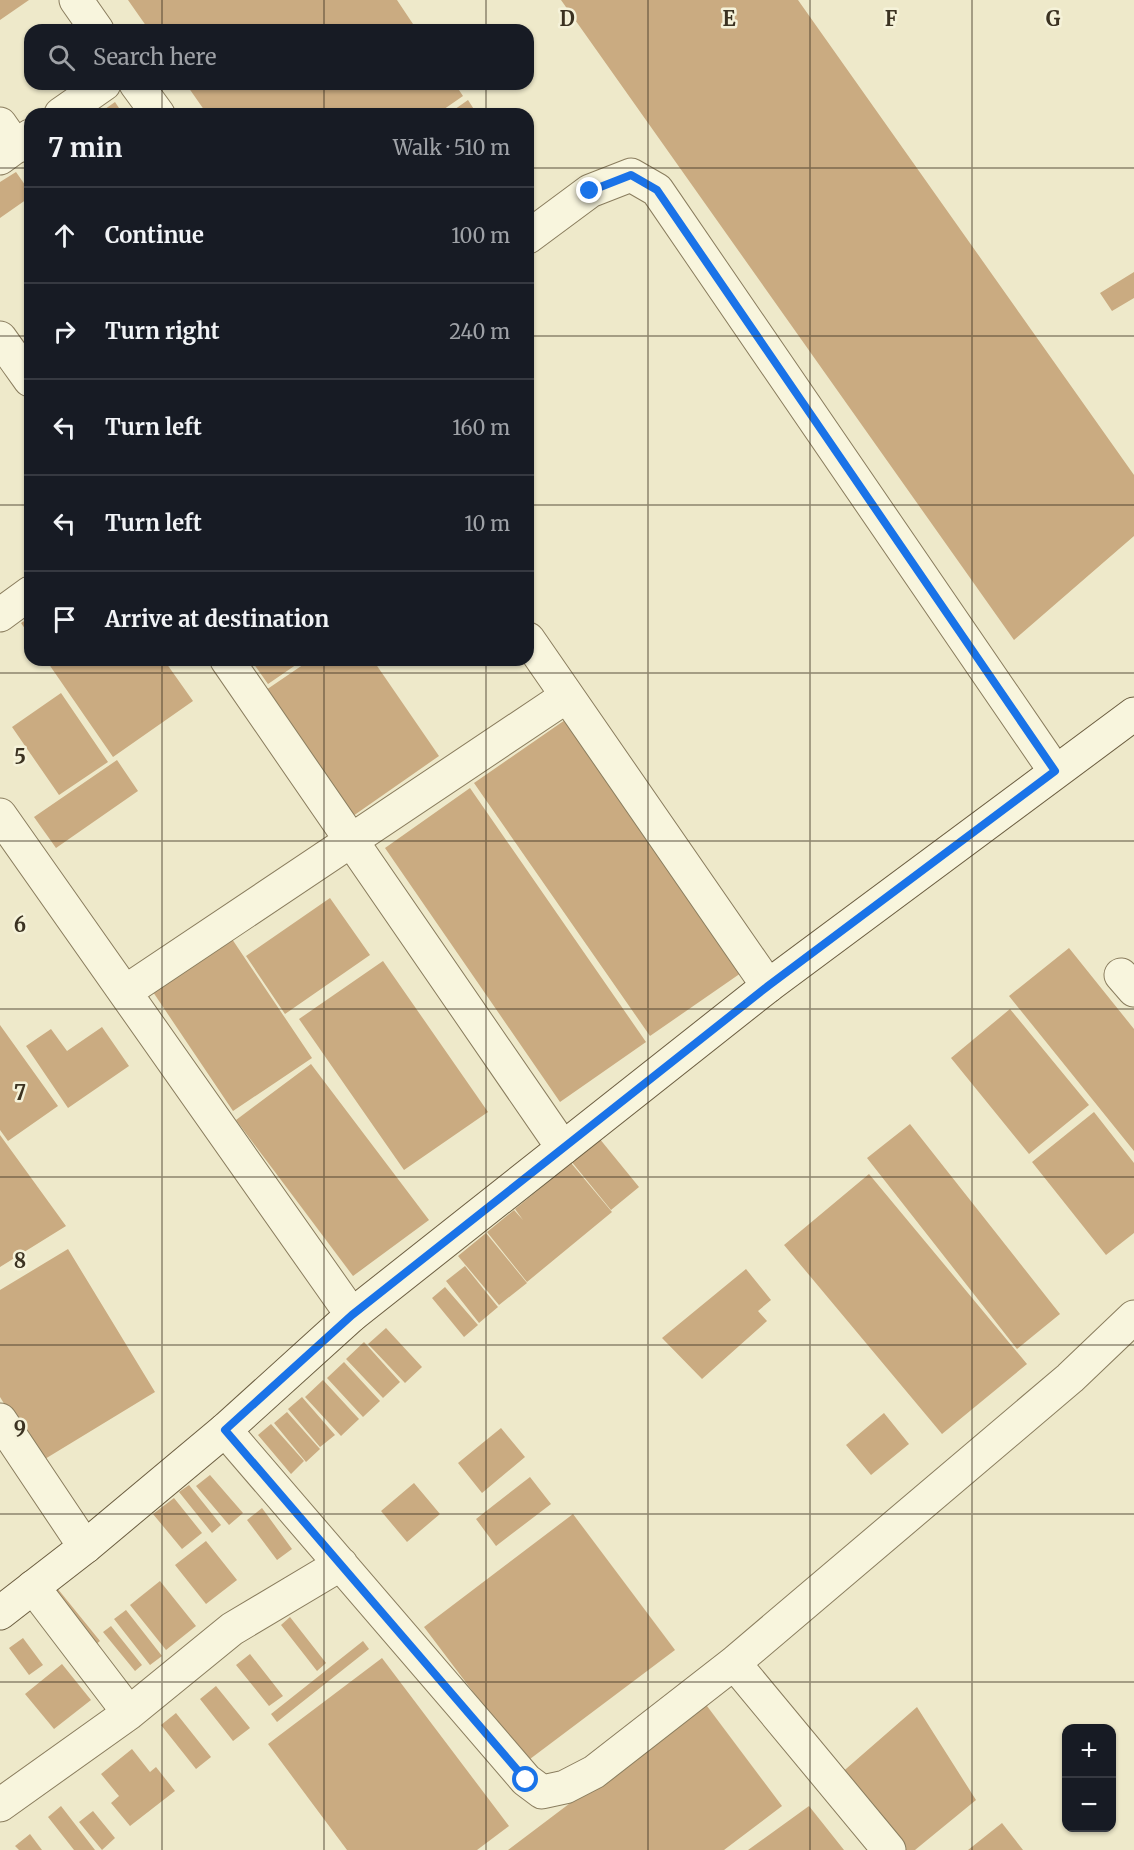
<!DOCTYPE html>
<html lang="en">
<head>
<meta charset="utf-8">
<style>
	:root { --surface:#171b24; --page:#242831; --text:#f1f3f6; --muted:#9ea1a6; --line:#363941 }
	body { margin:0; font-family:Merriweather,serif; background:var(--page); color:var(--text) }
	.controls { position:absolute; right:18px; bottom:18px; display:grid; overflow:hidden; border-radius:12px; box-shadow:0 2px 4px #0004 }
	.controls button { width:54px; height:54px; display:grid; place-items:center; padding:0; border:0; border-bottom:2px solid var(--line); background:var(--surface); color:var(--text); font:30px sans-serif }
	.stop { position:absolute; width:18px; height:18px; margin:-14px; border:4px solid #1a73e8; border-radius:50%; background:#fff }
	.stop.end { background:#1a73e8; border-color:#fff; box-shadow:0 2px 6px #0008 }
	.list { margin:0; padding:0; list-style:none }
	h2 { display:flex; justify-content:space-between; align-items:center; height:78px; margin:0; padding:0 24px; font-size:26px }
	h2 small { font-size:20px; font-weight:400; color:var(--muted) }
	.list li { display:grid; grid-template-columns:39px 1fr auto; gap:18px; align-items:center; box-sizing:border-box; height:96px; padding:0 24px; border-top:2px solid var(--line) }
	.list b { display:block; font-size:22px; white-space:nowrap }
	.list em { font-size:20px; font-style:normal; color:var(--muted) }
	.icon { flex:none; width:33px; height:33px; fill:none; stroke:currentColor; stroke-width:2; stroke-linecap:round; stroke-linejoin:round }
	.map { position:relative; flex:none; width:1134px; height:1850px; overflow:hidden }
	.search { position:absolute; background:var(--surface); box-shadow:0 2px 4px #0004; left:24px; top:24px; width:510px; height:66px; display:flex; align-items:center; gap:15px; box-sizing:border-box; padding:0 21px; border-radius:18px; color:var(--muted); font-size:22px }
	.panel { position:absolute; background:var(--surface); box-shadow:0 2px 4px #0004; left:24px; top:108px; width:510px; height:558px; border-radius:18px }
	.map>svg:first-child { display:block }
</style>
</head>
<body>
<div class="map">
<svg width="1134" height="1850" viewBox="0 0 1134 1850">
	<rect width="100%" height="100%" fill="#eee9ca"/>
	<!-- building -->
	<path fill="#caab81" d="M0 0H29L0 20Z
		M128 0H397L417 30H149Z
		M561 0H798L1134 475V536L1014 640Z
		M186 84H455L463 96 437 114H207Z
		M468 100 477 114H448Z
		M115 102 123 114H98Z
		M16 172 30 192V197L0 218V182Z
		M1134 272V298L1112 311 1100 293Z
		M30 617V636L21 623Z
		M46 660H164L193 701 113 757Z
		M251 660H303L268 684Z
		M310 660H373L439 756 353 816 266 690Z
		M61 693 108 762 59 795 12 727Z
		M565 720 741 973 650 1036 474 783Z
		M117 760 138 791 56 848 34 817Z
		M470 788 646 1042 560 1102 385 848Z
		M330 898 370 955 285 1014 246 956Z
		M232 939 312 1058 233 1111 153 992Z
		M1069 948 1134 1029V1151L1009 996Z
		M383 961 488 1112 404 1170 299 1019Z
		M1010 1009 1089 1105 1029 1154 951 1058Z
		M0 1025 58 1106 8 1141 0 1130Z
		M102 1027 129 1066 68 1108 26 1046 51 1029 67 1051Z
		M311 1064 429 1220 353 1276 236 1120Z
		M1094 1112 1134 1163V1233L1106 1255 1032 1162Z
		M910 1124 1060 1314 1017 1349 867 1158Z
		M0 1135 66 1226 0 1267Z
		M599 1138 639 1187 611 1210 571 1161Z
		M571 1163 612 1212 527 1282 487 1232 514 1210 523 1220 515 1209Z
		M869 1174 1027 1364 942 1434 784 1245Z
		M486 1233 527 1283 499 1305 458 1256Z
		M68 1249 155 1392 40 1462 0 1397V1290Z
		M465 1266 498 1307 479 1323 446 1281Z
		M746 1269 771 1300 758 1311 767 1321 702 1379 662 1338Z
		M445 1287 478 1325 464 1337 432 1298Z
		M386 1328 422 1367 405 1383 368 1344Z
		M364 1342 400 1382 383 1398 346 1359Z
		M344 1362 380 1401 363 1417 327 1378Z
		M323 1380 359 1419 341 1436 305 1397Z
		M302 1397 335 1435 320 1447 288 1409Z
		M287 1412 320 1449 306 1462 274 1423Z
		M884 1413 909 1444 871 1475 846 1445Z
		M271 1424 304 1461 291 1474 258 1435Z
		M501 1428 525 1457 482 1493 458 1463Z
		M210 1475 243 1513 229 1525 196 1486Z
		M530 1477 551 1504 496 1546 476 1519Z
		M414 1483 440 1514 407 1542 381 1511Z
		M189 1485 221 1525 212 1533 179 1492Z
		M174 1498 202 1533 182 1549 153 1514Z
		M262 1508 292 1549 277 1560 247 1520Z
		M573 1514 675 1650 526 1762 424 1627Z
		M206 1541 237 1580 206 1604 175 1565Z
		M160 1581 196 1626 166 1650 130 1605Z
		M53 1583 100 1641 89 1650 43 1591Z
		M126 1610 162 1656 150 1665 114 1619Z
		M290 1617 326 1663 317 1671 281 1625Z
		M111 1626 142 1665 135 1671 103 1632Z
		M23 1638 43 1665 29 1675 9 1648Z
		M363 1641 369 1649 277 1722 271 1714Z
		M250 1654 283 1696 269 1706 236 1665Z
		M382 1658 509 1826 477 1850H347L268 1744Z
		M62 1664 91 1700 54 1729 25 1694Z
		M216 1686 250 1728 233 1741 200 1699Z
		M704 1702 782 1806 724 1850H508Z
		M917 1707 976 1800 915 1850H904L839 1775Z
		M176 1713 211 1757 196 1769 161 1725Z
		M132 1749 150 1772 156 1767 175 1791 130 1826 111 1803 119 1796 101 1774Z
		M61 1806 95 1850H74L48 1817Z
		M809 1806 844 1850H748Z
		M93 1811 115 1838 102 1850 79 1822Z
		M1002 1823 1023 1850H968Z
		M30 1834 42 1850H19L15 1846Z"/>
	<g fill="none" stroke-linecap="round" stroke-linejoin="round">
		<!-- street casing -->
		<g stroke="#8a7d5e" stroke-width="35">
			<path id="street" d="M76 0 97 30
				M136 84 158 114
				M61 114 104 84
				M0 124 16 147
				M0 158 30 136
				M528 237 590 191 631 175 657 190 1055 771
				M0 338 30 380
				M0 615 30 593
				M528 639 768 986
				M227 660 563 1148
				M0 815 352 1315
				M1121 975 1134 990
				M125 992 567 696
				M0 1420 85 1547
				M225 1430 526 1780 542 1792 565 1787 594 1772 734 1663 1070 1378 1134 1317
				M33 1587 129 1713
				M734 1663 889 1850
				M0 1805 129 1713 232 1629 341 1564"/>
		</g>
		<!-- secondary casing -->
		<g stroke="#6c5e41" stroke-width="35">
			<path id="secondary" d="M0 1613 85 1547 225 1430 352 1315 768 986 1134 714"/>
		</g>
		<!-- street -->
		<use href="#street" stroke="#f8f5dd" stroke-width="33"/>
		<!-- secondary -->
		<use href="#secondary" stroke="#f8f5dd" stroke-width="33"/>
	</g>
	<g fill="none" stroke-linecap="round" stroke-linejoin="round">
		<!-- route -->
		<path stroke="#1a73e8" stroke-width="8" d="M526 1780 225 1430 352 1315 768 986 1055 771 657 190 631 175 590 191"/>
	</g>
	<!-- grid -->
	<path fill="none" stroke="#3b3221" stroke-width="1.5" stroke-opacity="0.55" d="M162 0V30M324 0V30M486 0V30M648 0V1850M810 0V1850M972 0V1850M162 84V114M324 84V114M486 84V114M0 168H30M528 168H1134M0 336H30M528 336H1134M0 505H30M528 505H1134M162 660V1850M324 660V1850M486 660V1850M0 673H1134M0 841H1134M0 1009H1134M0 1177H1134M0 1345H1134M0 1514H1134M0 1682H1134"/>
	<g font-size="20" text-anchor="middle" font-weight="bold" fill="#3b3221" stroke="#f5f2d9" stroke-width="5" stroke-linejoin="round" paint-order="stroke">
		<text x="567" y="26">D</text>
		<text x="729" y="26">E</text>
		<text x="891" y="26">F</text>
		<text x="1053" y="26">G</text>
		<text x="20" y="764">5</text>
		<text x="20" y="932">6</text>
		<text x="20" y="1100">7</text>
		<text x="20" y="1268">8</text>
		<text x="20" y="1436">9</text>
	</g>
</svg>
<div class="controls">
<button>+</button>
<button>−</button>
</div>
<div class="stop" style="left:526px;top:1780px"></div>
<div class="stop end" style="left:590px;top:191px"></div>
<div class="search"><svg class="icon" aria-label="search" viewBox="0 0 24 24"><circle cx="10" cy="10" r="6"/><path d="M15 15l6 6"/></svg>Search here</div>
<section class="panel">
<h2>7 min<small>Walk · 510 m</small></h2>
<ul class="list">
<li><svg class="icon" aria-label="ahead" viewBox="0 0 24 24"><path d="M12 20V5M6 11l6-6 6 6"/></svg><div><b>Continue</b></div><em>100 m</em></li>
<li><svg class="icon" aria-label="right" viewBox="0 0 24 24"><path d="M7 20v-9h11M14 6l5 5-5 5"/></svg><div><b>Turn right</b></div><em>240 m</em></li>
<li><svg class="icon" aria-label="left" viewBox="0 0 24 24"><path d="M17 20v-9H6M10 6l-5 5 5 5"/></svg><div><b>Turn left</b></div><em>160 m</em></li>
<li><svg class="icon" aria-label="left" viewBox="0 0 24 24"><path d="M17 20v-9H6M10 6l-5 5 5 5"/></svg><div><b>Turn left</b></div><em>10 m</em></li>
<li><svg class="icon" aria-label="arrive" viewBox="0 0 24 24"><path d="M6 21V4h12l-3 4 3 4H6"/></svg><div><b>Arrive at destination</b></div></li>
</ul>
</section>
</div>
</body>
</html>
